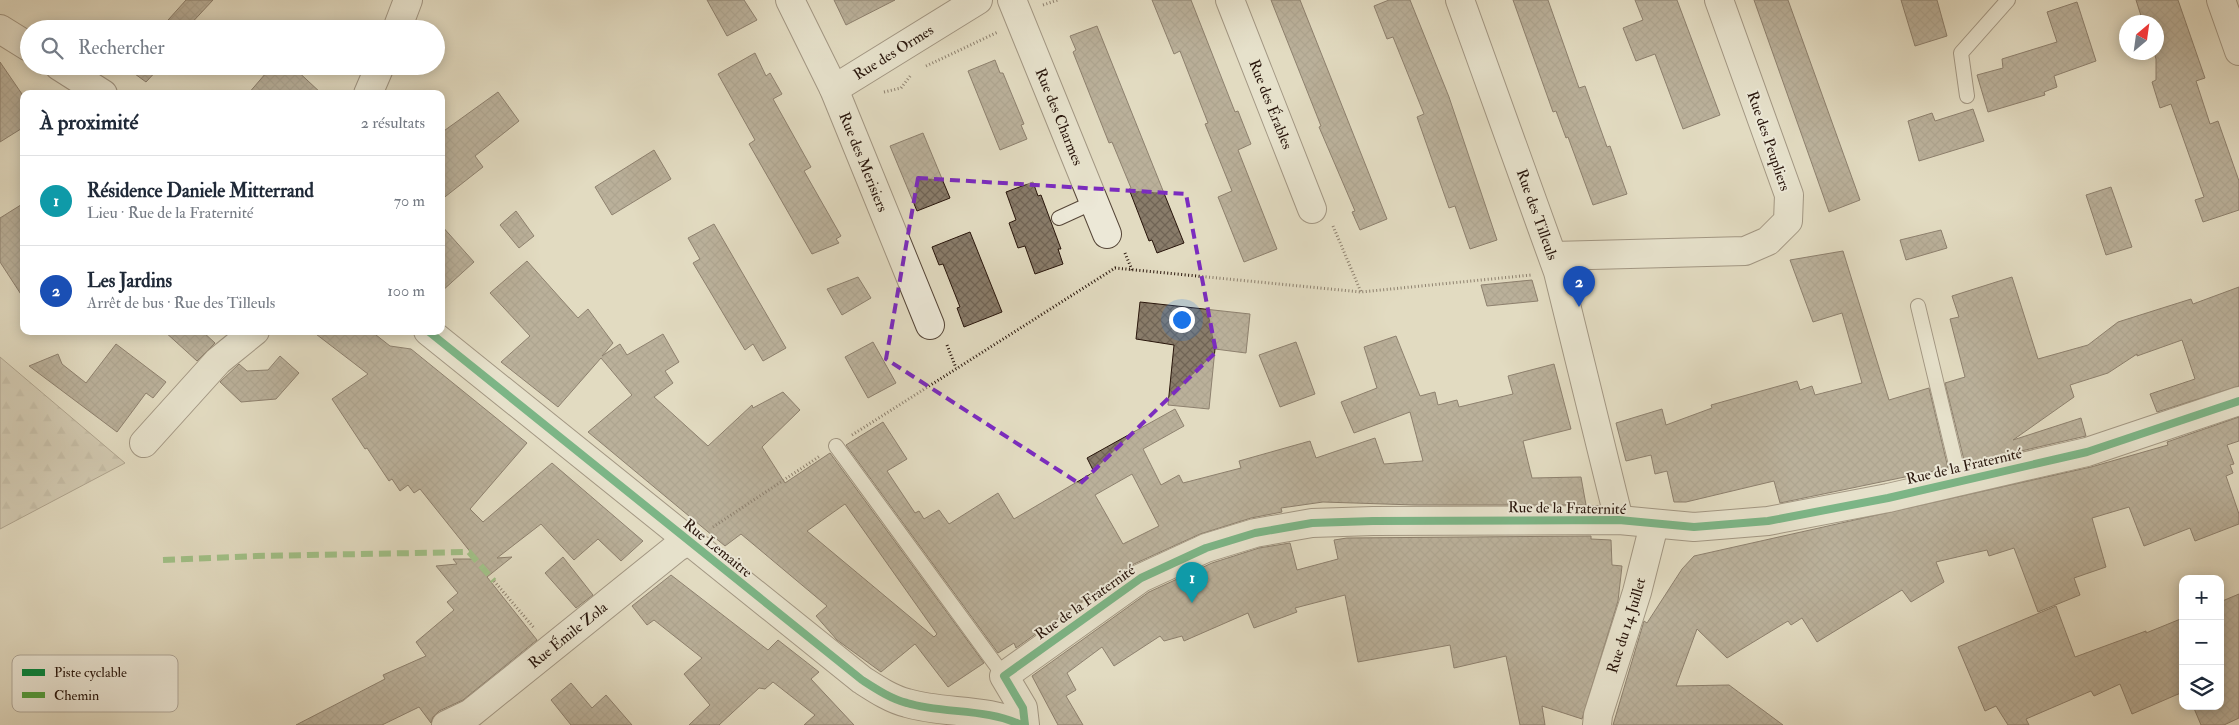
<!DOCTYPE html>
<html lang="fr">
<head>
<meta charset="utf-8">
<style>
	:root { --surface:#fff; --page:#f2f2f3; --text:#1f2937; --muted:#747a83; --line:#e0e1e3; --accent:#8f2418 }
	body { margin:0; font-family:"IM FELL Double Pica",serif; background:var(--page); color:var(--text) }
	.controls { position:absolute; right:15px; bottom:15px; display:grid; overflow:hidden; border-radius:10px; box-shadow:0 2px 12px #0003 }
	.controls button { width:45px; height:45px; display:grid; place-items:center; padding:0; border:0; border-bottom:1px solid var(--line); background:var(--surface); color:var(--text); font:25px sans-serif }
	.compass { position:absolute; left:2119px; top:15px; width:45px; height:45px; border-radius:50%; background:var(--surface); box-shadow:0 2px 12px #0003; rotate:29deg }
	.you { position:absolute; left:1181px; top:319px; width:18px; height:18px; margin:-12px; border:4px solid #fff; border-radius:50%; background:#1a73e8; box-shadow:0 0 0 8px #1a73e833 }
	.badge { display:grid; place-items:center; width:32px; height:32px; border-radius:50%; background:var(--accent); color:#fff; font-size:16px; font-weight:700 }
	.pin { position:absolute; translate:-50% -41px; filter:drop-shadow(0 1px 2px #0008) }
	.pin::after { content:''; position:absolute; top:26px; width:18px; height:15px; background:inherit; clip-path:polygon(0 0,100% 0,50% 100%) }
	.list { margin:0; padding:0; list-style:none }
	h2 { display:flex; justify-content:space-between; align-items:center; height:65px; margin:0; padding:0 20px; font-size:21px }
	h2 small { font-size:16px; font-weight:400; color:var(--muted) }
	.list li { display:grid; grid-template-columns:32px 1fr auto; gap:15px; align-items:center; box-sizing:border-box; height:90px; padding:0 20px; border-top:1px solid var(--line) }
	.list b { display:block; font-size:19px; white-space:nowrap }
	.list p { margin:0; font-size:16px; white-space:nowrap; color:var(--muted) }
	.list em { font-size:16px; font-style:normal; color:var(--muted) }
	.icon { flex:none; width:28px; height:28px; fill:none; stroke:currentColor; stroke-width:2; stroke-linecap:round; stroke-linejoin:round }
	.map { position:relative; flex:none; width:2239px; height:725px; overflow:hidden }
	.search { position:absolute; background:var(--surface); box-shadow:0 2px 12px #0003; left:20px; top:20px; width:425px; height:55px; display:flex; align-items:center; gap:12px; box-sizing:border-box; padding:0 18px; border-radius:28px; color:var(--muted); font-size:19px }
	.panel { position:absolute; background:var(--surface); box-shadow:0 2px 12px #0003; left:20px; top:90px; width:425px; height:245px; border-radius:10px }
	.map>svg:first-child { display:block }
</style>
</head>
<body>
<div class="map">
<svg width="2239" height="725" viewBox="0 0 2239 725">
	<defs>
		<pattern id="forest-firs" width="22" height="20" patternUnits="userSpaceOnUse" patternTransform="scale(1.25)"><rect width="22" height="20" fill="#c2b9a2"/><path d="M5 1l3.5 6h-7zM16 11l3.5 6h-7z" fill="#a79e8a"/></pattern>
		<pattern id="building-cross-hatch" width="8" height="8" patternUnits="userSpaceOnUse" patternTransform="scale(1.25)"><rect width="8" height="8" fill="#897c6a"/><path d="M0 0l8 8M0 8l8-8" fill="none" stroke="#706455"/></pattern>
	</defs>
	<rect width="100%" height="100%" fill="#e2dbc1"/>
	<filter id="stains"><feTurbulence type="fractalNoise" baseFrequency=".004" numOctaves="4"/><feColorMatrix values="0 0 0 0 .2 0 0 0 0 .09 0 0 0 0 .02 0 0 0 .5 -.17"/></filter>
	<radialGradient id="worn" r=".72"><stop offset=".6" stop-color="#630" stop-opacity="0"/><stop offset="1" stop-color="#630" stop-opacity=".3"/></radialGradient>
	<!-- forest -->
	<path fill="url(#forest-firs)" stroke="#756756" d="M0 357 125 463 0 529Z"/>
	<!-- building -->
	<path fill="url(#building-cross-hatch)" stroke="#28150b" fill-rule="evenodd" d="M186 0H213L186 29H160Z
		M707 0H744L757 20 727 36Z
		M834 0H895L846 25Z
		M1152 0H1191L1235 112 1238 111 1251 144 1238 150 1277 249 1244 262 1218 197 1232 191 1205 124 1208 123 1180 51 1174 54Z
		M1271 0H1300L1387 219 1360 230 1352 212 1355 211 1319 127 1321 126Z
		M1389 0H1410L1449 97 1497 240 1470 249 1455 206 1449 208 1417 117 1424 114 1393 37 1387 39 1374 6Z
		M1513 0H1548L1579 88 1585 86 1607 147 1610 146 1627 194 1593 205 1568 137 1566 138 1556 111 1553 112Z
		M1635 0H1677L1720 115 1683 129 1655 54 1636 61 1623 28 1643 20Z
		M1754 0H1788L1860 200 1829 212Z
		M1901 0H1937L1947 36 1915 46Z
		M2136 0H2178L2205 78 2196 81 2210 124 2218 121 2239 181V210L2203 222 2195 200 2204 197 2171 104 2160 108 2152 82 2156 80V59L2154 52H2156V22H2143Z
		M2077 2 2096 61 2054 76 2057 87 2044 92 2045 95 1988 112 1977 75 2003 68 2002 59 2057 42 2047 12Z
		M1097 26 1184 243 1157 253 1152 240 1149 241 1129 189 1131 188 1112 142 1109 143 1073 52 1076 50 1070 36Z
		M755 53 766 76 770 73 782 94 773 99 811 167 804 171 841 236 836 239 839 243 812 254 749 144 755 140 718 74Z
		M995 60 1000 73H1003L1024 124 1021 125 1027 139 1000 150 968 71Z
		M0 62 24 97V127L0 142Z
		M124 66H161L146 82Z
		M272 66H292L322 94H248Z
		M498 92 519 121 475 156 483 167 441 200V133Z
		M1973 109 1984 141 1919 161 1908 121 1932 113 1935 121Z
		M923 133 950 198 917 211 890 146Z
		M654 150 671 179 612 215 595 187Z
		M1033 182 1038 196 1041 195 1061 249H1058L1063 264 1035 274 1025 246 1018 248 1009 223 1016 220 1006 192Z
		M2111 187 2132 247 2106 255 2086 195Z
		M24 203V299L0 262V218Z
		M516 211 534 236 519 248 500 225Z
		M714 224 786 348 763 361 753 344 745 350 693 263 700 259 688 238Z
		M441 225 474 262 441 292Z
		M1941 230 1947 248 1906 260 1900 240Z
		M970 232 1002 312 964 327 957 308 960 307 943 264 939 265 932 247Z
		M1843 251 1889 400 1929 388 1948 468 1780 503 1774 481 1686 502H1674L1667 471 1655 474 1651 455 1626 461 1616 423 1662 409 1666 425 1712 408 1711 405 1797 381 1800 390 1812 386 1815 395 1862 383 1842 313 1813 322 1790 260Z
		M527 261 578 318 588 309 613 343 602 356 620 344 627 355 663 334 679 362 665 371 673 383 654 397 708 446 752 405 753 408 783 392 800 410 762 447 785 483 830 453 984 663 948 687 915 644 881 672 837 640 816 616 827 606 741 534 725 546 588 432 632 395 601 358 558 407 501 362 530 336 490 293ZM845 504 937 634 934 637 807 531Z
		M858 277 871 298 842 315 827 289Z
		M2012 277 2038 359 2088 345 2118 322 2191 299 2193 304 2239 287V386L2157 412 2150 394 2195 379 2182 340 2137 356V354L2108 373 2070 385 2074 397 2013 440 2081 418 2086 436 1965 464 1945 383 1965 377 1950 319 1959 317 1952 296Z
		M1532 280 1538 301 1487 306 1481 285Z
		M1140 302 1250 314 1246 353 1215 349 1209 409 1168 405 1174 345 1136 339Z
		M164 331H202L215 343 197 361Z
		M312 331H371L390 346 411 349 527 443 470 509 483 522 552 463 643 541 621 561 598 539 574 560 541 524 497 558 512 557 487 577 537 640 463 700 439 711 433 717 431 723 419 707 382 725H296L385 679 383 675 426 656 416 642 454 610 447 602 458 593 436 566 457 564 453 559H476L420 489 414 493 408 485 400 491 392 479 389 481 367 448 365 449 332 399 368 374Z
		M1396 336 1420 396 1435 392 1438 405 1457 400 1459 407 1513 394 1508 376 1554 364 1571 429 1523 441 1532 478 1581 477 1586 505H1415L1323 502 1281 508 1282 512 1251 518 1200 534 1134 564 1016 648 1014 643 998 653 846 445 883 422 907 459 887 471 915 513 919 511 924 519 939 510 949 524 998 493 1014 519 1094 472 1087 458 1175 409 1184 426 1143 449 1161 485 1179 475 1183 483 1241 468 1239 461 1310 441 1316 458 1375 438 1384 464 1423 461 1410 412 1354 433 1341 402 1377 388 1364 347ZM1132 474 1159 526 1123 544 1095 495Z
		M873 342 896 383 868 398 845 357Z
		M1296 342 1315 394 1280 407 1259 355Z
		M116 344 166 382 153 398 146 393 117 432 29 366 58 354 62 364 86 383Z
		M280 356 299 373 276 399 241 402 220 382 239 364 247 371 268 370Z
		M2239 417V441L2227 445 2234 464 2230 465 2233 473 2226 476 2239 514V524L2195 541 2190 528 2144 546 2129 507 2092 518 2106 567 2074 578 2080 595 2038 612 2014 548 1989 556 1987 550 1936 562 1944 582 1911 602 1902 590 1817 642 1802 618 1791 625 1788 621 1727 658 1697 629 1676 686 1729 685 1783 725H1613L1644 621 1647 623 1682 569 1694 556 2091 467 2168 445 2167 442Z
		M1591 536V539L1611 540 1612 565 1622 566 1618 601 1582 719 1542 706 1545 725H1520L1506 656 1454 668 1450 645 1358 662 1345 595 1295 608 1297 612 1254 628 1248 613 1184 641 1182 636 1164 641 1160 636 1114 666 1102 647 1067 673 1076 690 1066 696 1083 725H1058L1032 676 1149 592 1212 563 1259 548 1290 543 1297 570 1338 559 1334 540 1347 538Z
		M563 557 593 595 576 608 545 573Z
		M671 575 768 650 778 640 819 672 811 679 854 725H804L815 715 773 682 765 689 759 688 719 725H689L710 705 684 674 702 658 654 620 647 625 632 606Z
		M2239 594V718L2224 725H2201L2193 706H2220V602Z
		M2056 606 2075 657 2146 631V633L2183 618V692L2132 714 2120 684 2094 696 2091 691 2026 719 2029 725H2008L1996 706 1985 711 1958 647Z
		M571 683 592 708 606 695 632 725H571L551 700Z"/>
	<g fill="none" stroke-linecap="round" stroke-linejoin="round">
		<!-- service casing -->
		<g stroke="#564638" stroke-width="16">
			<path id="service" d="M1967 96 1961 53 2008 0
				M1059 218 1094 202
				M1918 306 1960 481
				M836 446 1004 676"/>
		</g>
		<!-- minor casing -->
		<g stroke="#564638" stroke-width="30">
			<g id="minor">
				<path id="s1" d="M790 0 834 89 930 325"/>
				<path id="s2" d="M1012 0 1107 234"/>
				<path id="s3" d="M1230 0 1312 209"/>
				<path id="s4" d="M1460 0 1558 272 1619 520"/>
				<path d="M2221 0 2239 51"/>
				<path d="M0 29 29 47"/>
				<path d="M59 66 103 94"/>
				<path id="s5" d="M834 89 978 0"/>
				<path d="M1553 256 1745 251 1768 241 1788 221 1789 195 1719 0"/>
				<path d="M144 443 218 361 255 331"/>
				<path id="s6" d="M446 725 471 713 676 548 688 541"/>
				<path d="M1025 725 1023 708 1004 676 1141 578 1206 548 1255 533 1312 523 1373 521 1619 520 1694 527 1768 521 1888 498 2087 452 2239 401"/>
				<path id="s7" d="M1597 725 1598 715 1637 592 1654 525"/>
			</g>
		</g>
		<!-- tertiary casing -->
		<g stroke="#564638" stroke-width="30">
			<path id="tertiary" d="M397 29 408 0
				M368 94 380 66
				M428 331 862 680C876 689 891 699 907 703 943 714 987 708 1021 725"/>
		</g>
		<!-- path -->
		<path stroke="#28150b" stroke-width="3" stroke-dasharray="1 2.5" stroke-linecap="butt" d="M1043 5 1058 0
			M926 66 998 32
			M884 92 901 88 911 75
			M1333 226 1361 292
			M1125 253 1132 270
			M947 345 956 368
			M852 435 1115 268 1361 292 1531 275
			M713 527 820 456
			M494 581 535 629"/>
		<!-- service -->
		<use href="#service" stroke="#ece8d7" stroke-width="14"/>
		<!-- minor -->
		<use href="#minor" stroke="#ece8d7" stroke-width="28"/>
		<!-- tertiary -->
		<use href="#tertiary" stroke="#ece8d7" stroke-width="28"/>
		<!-- quiet -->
		<path stroke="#51a03e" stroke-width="6" stroke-dasharray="12 6" stroke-linecap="butt" d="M163 560 256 556 469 552 494 581"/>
		<!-- cycleway casing -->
		<g stroke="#ece8d7" stroke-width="11">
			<path id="cycleway" d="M428 331 862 680C876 689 891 699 907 703 943 714 987 708 1021 725
				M1025 725 1023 708 1004 676 1141 578 1206 548 1255 533 1312 523 1373 521 1619 520 1694 527 1768 521 1888 498 2087 452 2239 401"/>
		</g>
		<!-- cycleway -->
		<use href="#cycleway" stroke="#00873e" stroke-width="8"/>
	</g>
	<!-- marked area -->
	<path d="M0 0H2239V725H0ZM918 178 1186 194 1216 352 1080 484 886 359Z" fill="#e2dbc1" fill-opacity=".55" fill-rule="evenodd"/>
	<path fill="none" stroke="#7b2cbf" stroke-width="4" stroke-dasharray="10 6" stroke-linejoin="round" d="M918 178 1186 194 1216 352 1080 484 886 359Z"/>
	<g text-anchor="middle" stroke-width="4" stroke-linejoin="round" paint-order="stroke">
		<!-- street labels -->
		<g font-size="15" fill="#28150b" stroke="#ece8d7">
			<text dy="5" stroke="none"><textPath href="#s5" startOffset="70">Rue des Ormes</textPath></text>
			<text dy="5" stroke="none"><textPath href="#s3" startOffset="112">Rue des Érables</textPath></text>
			<text dy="5" stroke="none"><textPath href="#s2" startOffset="126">Rue des Charmes</textPath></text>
			<text transform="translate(1769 141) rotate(71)" y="5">Rue des Peupliers</text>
			<text dy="5" stroke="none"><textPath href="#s1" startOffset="178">Rue des Merisiers</textPath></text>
			<text dy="5" stroke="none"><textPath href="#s4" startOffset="228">Rue des Tilleuls</textPath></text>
			<text transform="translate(1964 466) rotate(-13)" y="5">Rue de la Fraternité</text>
			<text transform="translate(1567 508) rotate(1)" y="5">Rue de la Fraternité</text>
			<text transform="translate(718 548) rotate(39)" y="5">Rue Lemaitre</text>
			<text transform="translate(1085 602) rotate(-35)" y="5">Rue de la Fraternité</text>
			<text dy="5" stroke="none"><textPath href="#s7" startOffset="104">Rue du 14 Juillet</textPath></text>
			<text dy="5" stroke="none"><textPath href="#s6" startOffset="152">Rue Émile Zola</textPath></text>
		</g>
	</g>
	<!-- legend -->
	<rect x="12" y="655" width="166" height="57" rx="8" fill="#ece8d7" stroke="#b1a99a" stroke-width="1"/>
	<rect x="22" y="669" width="23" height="7" fill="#00873e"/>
	<rect x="22" y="692" width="23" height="6" fill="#51a03e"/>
	<g font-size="14" fill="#28150b">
		<text x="54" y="677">Piste cyclable</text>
		<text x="54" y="700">Chemin</text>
	</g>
	<rect width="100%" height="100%" filter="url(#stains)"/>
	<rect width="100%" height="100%" fill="url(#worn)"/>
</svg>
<div class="controls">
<button>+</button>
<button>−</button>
<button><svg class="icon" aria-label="layers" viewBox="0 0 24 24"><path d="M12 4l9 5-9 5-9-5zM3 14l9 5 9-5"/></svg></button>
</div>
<svg class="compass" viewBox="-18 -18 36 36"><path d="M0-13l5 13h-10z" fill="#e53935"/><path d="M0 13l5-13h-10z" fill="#747a83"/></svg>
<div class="you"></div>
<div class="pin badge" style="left:1192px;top:603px;background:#0f9aa8">1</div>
<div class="pin badge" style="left:1579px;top:307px;background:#1a4fb4">2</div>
<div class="search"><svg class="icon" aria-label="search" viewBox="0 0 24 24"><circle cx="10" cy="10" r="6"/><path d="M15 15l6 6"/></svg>Rechercher</div>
<section class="panel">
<h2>À proximité<small>2 résultats</small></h2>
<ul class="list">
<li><span class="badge" style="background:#0f9aa8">1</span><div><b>Résidence Daniele Mitterrand</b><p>Lieu · Rue de la Fraternité</p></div><em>70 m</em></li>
<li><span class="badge" style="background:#1a4fb4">2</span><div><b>Les Jardins</b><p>Arrêt de bus · Rue des Tilleuls</p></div><em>100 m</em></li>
</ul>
</section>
</div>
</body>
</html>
